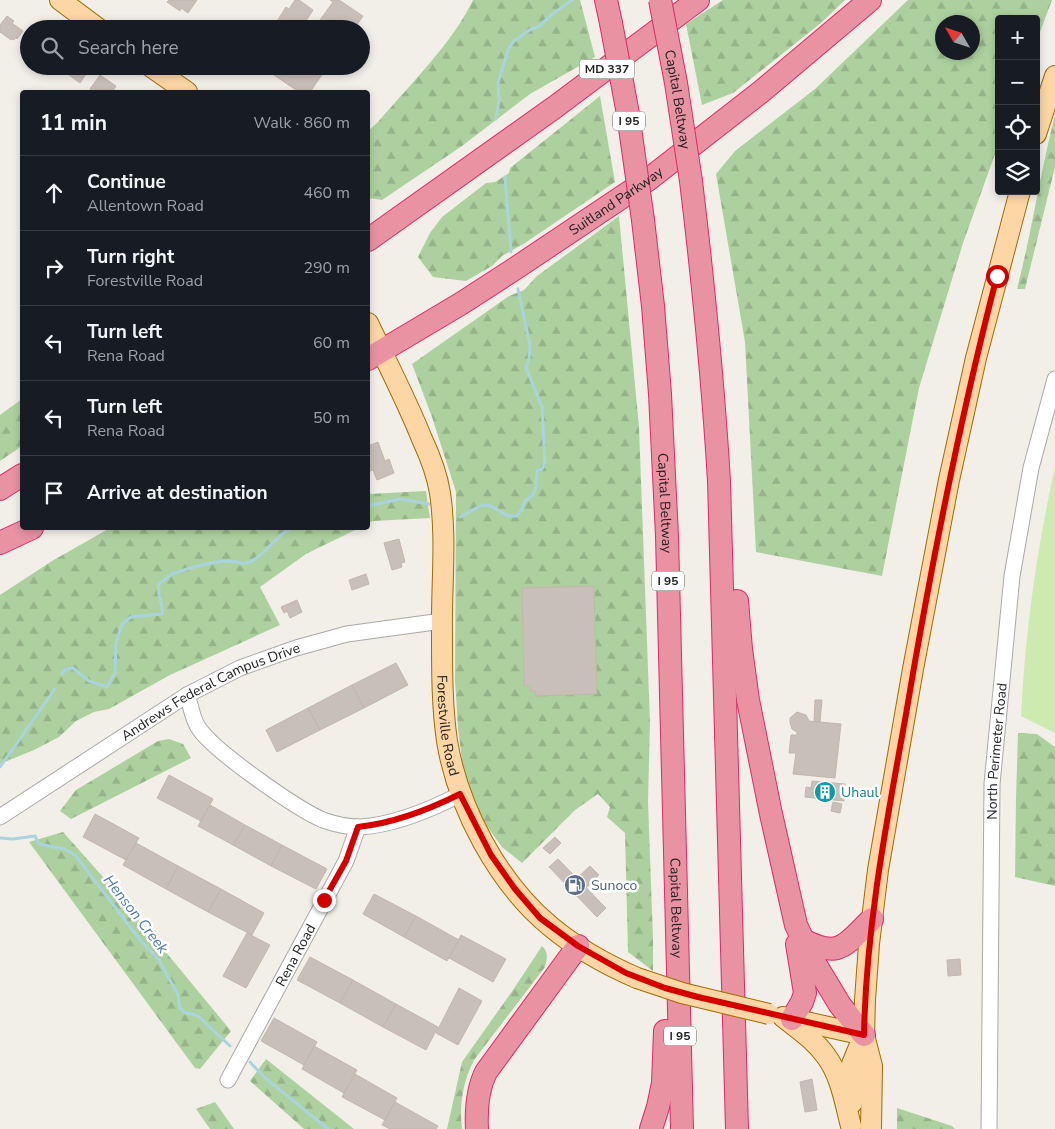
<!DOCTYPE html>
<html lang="en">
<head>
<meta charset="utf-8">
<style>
	:root { --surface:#171b24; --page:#20242c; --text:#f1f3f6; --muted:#9ea1a6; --line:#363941 }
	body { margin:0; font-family:"Nunito Sans",sans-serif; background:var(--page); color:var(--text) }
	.controls { position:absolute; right:15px; top:15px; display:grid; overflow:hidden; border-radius:5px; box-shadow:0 2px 8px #0003 }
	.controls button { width:45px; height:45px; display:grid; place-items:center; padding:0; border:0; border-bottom:1px solid var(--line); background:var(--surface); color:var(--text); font:25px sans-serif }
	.compass { position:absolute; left:935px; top:15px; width:45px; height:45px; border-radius:50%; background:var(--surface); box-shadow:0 2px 8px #0003; rotate:309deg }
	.stop { position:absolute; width:15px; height:15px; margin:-11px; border:4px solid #d40000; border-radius:50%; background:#fff }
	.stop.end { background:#d40000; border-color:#fff; box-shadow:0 1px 5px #0008 }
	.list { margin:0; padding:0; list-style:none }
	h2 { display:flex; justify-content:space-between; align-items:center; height:65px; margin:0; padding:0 20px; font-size:21px }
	h2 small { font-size:16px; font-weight:400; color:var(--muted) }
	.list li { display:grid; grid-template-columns:32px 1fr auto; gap:15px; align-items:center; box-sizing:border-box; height:75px; padding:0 20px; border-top:1px solid var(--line) }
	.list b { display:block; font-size:19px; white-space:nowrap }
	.list p { margin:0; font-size:16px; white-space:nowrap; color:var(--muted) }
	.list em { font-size:16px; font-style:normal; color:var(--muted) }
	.icon { flex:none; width:28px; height:28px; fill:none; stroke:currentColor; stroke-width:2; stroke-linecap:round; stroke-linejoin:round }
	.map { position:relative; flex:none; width:1055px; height:1129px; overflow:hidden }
	.search { position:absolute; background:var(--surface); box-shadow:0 2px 8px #0003; left:20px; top:20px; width:350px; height:55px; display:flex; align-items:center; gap:12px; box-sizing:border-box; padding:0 18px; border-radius:28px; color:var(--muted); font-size:19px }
	.panel { position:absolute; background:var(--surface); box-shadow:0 2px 8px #0003; left:20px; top:90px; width:350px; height:440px; border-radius:5px }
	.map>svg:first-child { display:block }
</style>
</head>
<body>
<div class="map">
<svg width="1055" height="1129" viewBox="0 0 1055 1129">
	<defs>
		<pattern id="forest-firs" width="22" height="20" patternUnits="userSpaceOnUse" patternTransform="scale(1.25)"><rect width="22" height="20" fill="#add19e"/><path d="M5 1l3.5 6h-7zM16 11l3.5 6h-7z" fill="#95b388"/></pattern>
	</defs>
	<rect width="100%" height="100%" fill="#f2efe9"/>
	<!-- grass -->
	<path fill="#cdebb0" d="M1055 466V733L1021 716C1025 631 1037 549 1055 466Z"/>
	<!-- forest -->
	<path fill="url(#forest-firs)" fill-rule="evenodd" d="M473 0H580L595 57 530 94 462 146 382 200 368 198V131L378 122C408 87 454 41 473 0Z
		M723 0H845L821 23 733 93 702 105 686 24Z
		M908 0H1052L1036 43V19H999V143L963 243 919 388 882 576 756 552 745 342 716 174 735 151 815 89ZM942 22H972V52H942Z
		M600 96 615 182 525 243 502 256 492 266 466 281 433 277 418 257 430 233 442 217 486 183 495 182 509 173 510 168Z
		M1055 115V167L1025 289H1017C1032 231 1040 173 1055 115Z
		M619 216 639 427 650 722 648 802 653 939V971L628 952 625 833 607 817 610 807 598 794 575 810 522 863 502 847 486 825 471 794 462 761 458 728 455 680 456 492 432 417 412 364 509 296 524 290 537 276Z
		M22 399V446L0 461V415Z
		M426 491 430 518 373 521 368 523V494Z
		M110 528H359L306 554 260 587 280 625 170 675 109 709 94 712 76 721 59 737 34 750 0 764V595L52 561Z
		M1018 733 1037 734 1055 747V886L1015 877 1016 799Z
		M169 739 183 744 191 758 71 819 60 811 76 790 158 741Z
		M63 832 112 887 231 1031 200 1069 195 1068 29 842Z
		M542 946C549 952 547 959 545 967L474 1060C463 1082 459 1104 462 1129H447L462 1062 513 990Z
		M266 1059 354 1129H304L250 1081Z
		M215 1102 234 1129H210L196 1109Z
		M897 1108 952 1126 955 1129H897Z"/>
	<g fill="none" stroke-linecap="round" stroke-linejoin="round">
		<!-- stream -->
		<path stroke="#aad3df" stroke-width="3" d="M496 119 499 100 498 83 508 50 514 41 531 29 538 27 554 13 572 0
			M505 177 511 252
			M368 506 400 499 429 504
			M460 517 482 505 491 506 508 516H517L522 509 525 501 533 495 536 487 537 471 542 469 545 462 542 407 526 368 529 359 530 345 518 289
			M62 674 66 669 73 668 89 681 107 687 115 673 116 643 122 624 131 617 162 614C164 602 156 595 159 584 163 581 168 576 172 574 186 569 229 555 241 564 265 561 271 537 292 528
			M0 767 55 689
			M0 838 13 839 35 836 39 844 64 849 75 855 141 941 159 960 178 995 180 1008 184 1012 198 1016 230 1046
			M250 1062 264 1077 328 1129"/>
	</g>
	<!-- building -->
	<path fill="#c7bfb8" stroke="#c4b6ab" d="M169 0H197L188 13 181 8 180 11 167 2Z
		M295 0H299L313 10 306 21 315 27 333 2 330 0H339L363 16 354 29H272L286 7 289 9Z
		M7 16 14 21 12 23 23 31 17 39 16 37 14 40 12 39 11 40 0 32V25Z
		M70 66H88L90 68 80 83 65 72Z
		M256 66H328L310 92H299L268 71 266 74Z
		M100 75 116 86 112 92H95L90 89Z
		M378 442 385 461 389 459 394 473 377 480 373 470 368 472V446Z
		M399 539 405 562 401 563 402 567 392 570 384 543Z
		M366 574 369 584 352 590 349 580Z
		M594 586 597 694 535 696V691H530V686H524L522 588Z
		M297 600 302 612 290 618 287 611 284 613 281 607Z
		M396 663 408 685 364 708 352 685Z
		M352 685 364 708 320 730 308 708Z
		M815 700H822L820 722H814Z
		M308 708 320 730 277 752 266 730Z
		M797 712 806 715 809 721 841 724 835 778 793 774 796 753H789L791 735H797V732L792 729 790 723V718Z
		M169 775 213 799 201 821 157 798Z
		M812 781 845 784 844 801 805 797 806 787 811 788Z
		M833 802 842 804 840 813 831 811Z
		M210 805 245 825 233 845 198 826Z
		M95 814 139 838 126 860 83 837Z
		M245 825 282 845 271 866 233 845Z
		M555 837 561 843 550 854 543 848Z
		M136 843 178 866 166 889 123 865Z
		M282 845 327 869 316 889 271 866Z
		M558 859 606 908 597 917 549 867Z
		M178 866 221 889 208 912 166 889Z
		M590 866 599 875 586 888 577 878Z
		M221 889 264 913 252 935 208 912Z
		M374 894 416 916 404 937 363 914Z
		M416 916 459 940 447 961 404 937Z
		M247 933 270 945 246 988 223 976Z
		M461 935 506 959 493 982 449 958Z
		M310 957 353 980 340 1003 297 980Z
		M960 959 961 975 948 976 947 960Z
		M353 980 396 1004 383 1027 340 1003Z
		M459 988 482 1001 458 1045 436 1033Z
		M396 1004 438 1027 426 1050 383 1027Z
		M274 1018 317 1042 304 1065 261 1041Z
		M314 1046 357 1070 344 1093 302 1069Z
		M355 1074 397 1098 385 1120 342 1097Z
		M812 1079 817 1110 805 1112 800 1082Z
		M395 1102 438 1126 436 1129H390L382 1125Z"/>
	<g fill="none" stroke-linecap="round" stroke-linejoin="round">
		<!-- minor casing -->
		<g stroke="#a9a9a9" stroke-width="17">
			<g id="minor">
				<path d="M187 695C191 705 192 718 198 727 212 750 297 809 323 820 334 824 348 827 360 827 395 825 430 810 461 794"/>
				<path id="s1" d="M0 817 187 695 240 668 296 648 347 634 442 621"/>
				<path id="s2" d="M228 1080 346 861 358 827"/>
				<path id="s3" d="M989 1129 992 784 1012 576 1031 468 1055 379"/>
			</g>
		</g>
		<!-- major casing -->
		<g stroke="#a06b00" stroke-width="22">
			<g id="major">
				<path d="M60 0 99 29"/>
				<path d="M150 66 187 92"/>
				<path d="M1036 134 1055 76"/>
				<path id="s4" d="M368 323C386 361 406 399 422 439 430 456 437 474 440 493 447 540 441 588 442 636 442 671 442 707 447 741 458 808 498 883 550 926 575 947 607 965 637 978"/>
				<path d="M783 1017C798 1029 815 1040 826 1056 841 1076 845 1103 851 1126"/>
				<path d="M788 1018 864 1035"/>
				<path d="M852 1103V1064L864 1035"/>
				<path d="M871 1129 872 1066 864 1035 865 1000 869 944 878 870 913 669 949 480 976 358 1020 191"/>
			</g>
		</g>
		<!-- highway casing -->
		<g stroke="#dc2a67" stroke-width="24">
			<g id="highway">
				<path d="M606 0 611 23"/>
				<path d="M691 181C703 281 713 381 719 481L737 1129"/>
				<path id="s5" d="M643 220 653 306 660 394 667 536 682 1129"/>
				<path d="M368 240 555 107 698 0"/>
				<path id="s6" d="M368 359 462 303 516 268 649 179 762 91 870 0"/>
				<path d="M0 489 22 475"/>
				<path d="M0 543 32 528"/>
				<path d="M737 601 741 649 748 700 771 814 796 925 811 957 840 1005 864 1035"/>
				<path d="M803 940C840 959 845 945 872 919"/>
				<path d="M792 1019 802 1002 805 993 797 944"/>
				<path d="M477 1129C476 1109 477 1090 486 1072L578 946"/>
				<path d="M651 1129 658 1107 663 1083 665 1031"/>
			</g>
		</g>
		<!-- minor -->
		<use href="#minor" stroke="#fff" stroke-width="15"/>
		<!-- major -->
		<use href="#major" stroke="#fcd6a4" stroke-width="20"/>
		<!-- highway -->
		<use href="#highway" stroke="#e892a2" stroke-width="22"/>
		<!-- major-bridge casing -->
		<g stroke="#a06b00" stroke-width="22" stroke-linecap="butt">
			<path id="major-bridge" d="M637 978 682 993 769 1014"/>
		</g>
		<!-- highway-bridge casing -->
		<g stroke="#dc2a67" stroke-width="24" stroke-linecap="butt">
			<g id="highway-bridge">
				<path id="s7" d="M660 0 676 83 691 181"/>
				<path d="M611 23 628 114 643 220"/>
			</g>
		</g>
		<!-- major-bridge -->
		<use href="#major-bridge" stroke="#fcd6a4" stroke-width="20"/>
		<!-- highway-bridge -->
		<use href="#highway-bridge" stroke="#e892a2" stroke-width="22"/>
	</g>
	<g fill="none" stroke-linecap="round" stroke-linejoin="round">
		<!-- route -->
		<path stroke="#d40000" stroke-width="6" d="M324 900 346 861 358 827C395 823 428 810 460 794L491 855 515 889 540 918 578 946 626 973 665 988 698 997 864 1035C866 928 886 825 905 720 930 571 959 422 997 276"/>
	</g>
	<!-- icons -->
	<defs>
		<g id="building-disc" transform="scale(1.125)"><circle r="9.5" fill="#0f9aa8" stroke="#fff"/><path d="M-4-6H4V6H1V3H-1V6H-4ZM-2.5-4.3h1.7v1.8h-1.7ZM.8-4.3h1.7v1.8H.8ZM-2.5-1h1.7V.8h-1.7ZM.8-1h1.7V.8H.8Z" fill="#fff"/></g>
		<g id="fuel-disc" transform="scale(1.125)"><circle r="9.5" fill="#5c6f8a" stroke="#fff"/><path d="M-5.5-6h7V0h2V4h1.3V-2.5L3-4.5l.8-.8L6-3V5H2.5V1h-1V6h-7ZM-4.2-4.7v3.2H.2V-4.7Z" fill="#fff"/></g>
	</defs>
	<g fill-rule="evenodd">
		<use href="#building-disc" x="825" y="792"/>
		<use href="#fuel-disc" x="575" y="885"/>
	</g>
	<g text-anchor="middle" stroke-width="5" stroke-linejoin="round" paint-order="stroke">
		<!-- shield labels -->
		<g fill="#fff" stroke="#646464" stroke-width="1">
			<rect x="579.5" y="59.5" width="55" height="19" rx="4"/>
			<rect x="613" y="111.5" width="32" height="19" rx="4"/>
			<rect x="652" y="571.5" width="32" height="19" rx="4"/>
			<rect x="664" y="1026.5" width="32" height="19" rx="4"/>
		</g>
		<g font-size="12" font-weight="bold" fill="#222">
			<text x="607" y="73">MD 337</text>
			<text x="629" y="125">I 95</text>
			<text x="668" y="585">I 95</text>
			<text x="680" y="1040">I 95</text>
		</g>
		<!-- street labels -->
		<g font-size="14" fill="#222" stroke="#fff">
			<text dy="5" stroke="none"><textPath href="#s7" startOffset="101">Capital Beltway</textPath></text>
			<text dy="5" stroke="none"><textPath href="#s6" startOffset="294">Suitland Parkway</textPath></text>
			<text dy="5" stroke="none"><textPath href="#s5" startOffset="284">Capital Beltway</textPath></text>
			<text dy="5" stroke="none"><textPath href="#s1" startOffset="246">Andrews Federal Campus Drive</textPath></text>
			<text dy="5" stroke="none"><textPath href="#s4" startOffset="418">Forestville Road</textPath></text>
			<text dy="5" stroke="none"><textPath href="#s3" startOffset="378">North Perimeter Road</textPath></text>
			<text dy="5" stroke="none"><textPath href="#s5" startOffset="689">Capital Beltway</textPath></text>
			<text dy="5" stroke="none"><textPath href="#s2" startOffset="142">Rena Road</textPath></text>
		</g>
		<!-- culture labels -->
		<g font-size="14" fill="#0d838f" stroke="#fff" text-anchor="start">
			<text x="841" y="797">Uhaul</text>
		</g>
		<!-- service labels -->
		<g font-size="14" fill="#4e5e75" stroke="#fff" text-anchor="start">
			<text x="591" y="890">Sunoco</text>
		</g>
		<!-- water labels -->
		<g font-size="15" font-style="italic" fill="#4a7aab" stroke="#fff">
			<text transform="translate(136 914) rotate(52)" y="5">Henson Creek</text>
		</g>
	</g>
</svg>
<div class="controls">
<button>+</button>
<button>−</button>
<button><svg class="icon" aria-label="locate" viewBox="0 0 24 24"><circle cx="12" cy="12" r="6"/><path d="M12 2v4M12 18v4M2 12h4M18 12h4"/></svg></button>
<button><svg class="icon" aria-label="layers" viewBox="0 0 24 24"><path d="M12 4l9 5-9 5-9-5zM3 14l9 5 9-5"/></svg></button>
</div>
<svg class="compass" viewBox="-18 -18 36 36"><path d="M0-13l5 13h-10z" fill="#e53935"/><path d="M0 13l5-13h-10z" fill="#9ea1a6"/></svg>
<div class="stop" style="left:997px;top:276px"></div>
<div class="stop end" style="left:324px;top:900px"></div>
<div class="search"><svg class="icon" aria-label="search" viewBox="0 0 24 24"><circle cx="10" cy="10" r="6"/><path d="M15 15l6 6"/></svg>Search here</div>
<section class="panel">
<h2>11 min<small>Walk · 860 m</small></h2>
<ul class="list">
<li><svg class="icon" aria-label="ahead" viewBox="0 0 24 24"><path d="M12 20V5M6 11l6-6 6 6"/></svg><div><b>Continue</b><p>Allentown Road</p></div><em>460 m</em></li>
<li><svg class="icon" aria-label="right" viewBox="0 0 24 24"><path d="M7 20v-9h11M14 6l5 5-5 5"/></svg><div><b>Turn right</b><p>Forestville Road</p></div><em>290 m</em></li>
<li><svg class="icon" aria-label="left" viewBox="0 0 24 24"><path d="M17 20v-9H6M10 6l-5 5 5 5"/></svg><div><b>Turn left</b><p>Rena Road</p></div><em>60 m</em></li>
<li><svg class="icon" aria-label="left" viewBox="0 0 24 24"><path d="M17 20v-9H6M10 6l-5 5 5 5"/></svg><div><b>Turn left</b><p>Rena Road</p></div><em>50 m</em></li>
<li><svg class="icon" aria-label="arrive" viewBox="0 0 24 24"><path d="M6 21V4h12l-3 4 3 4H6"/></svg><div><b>Arrive at destination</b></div></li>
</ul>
</section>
</div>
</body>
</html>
